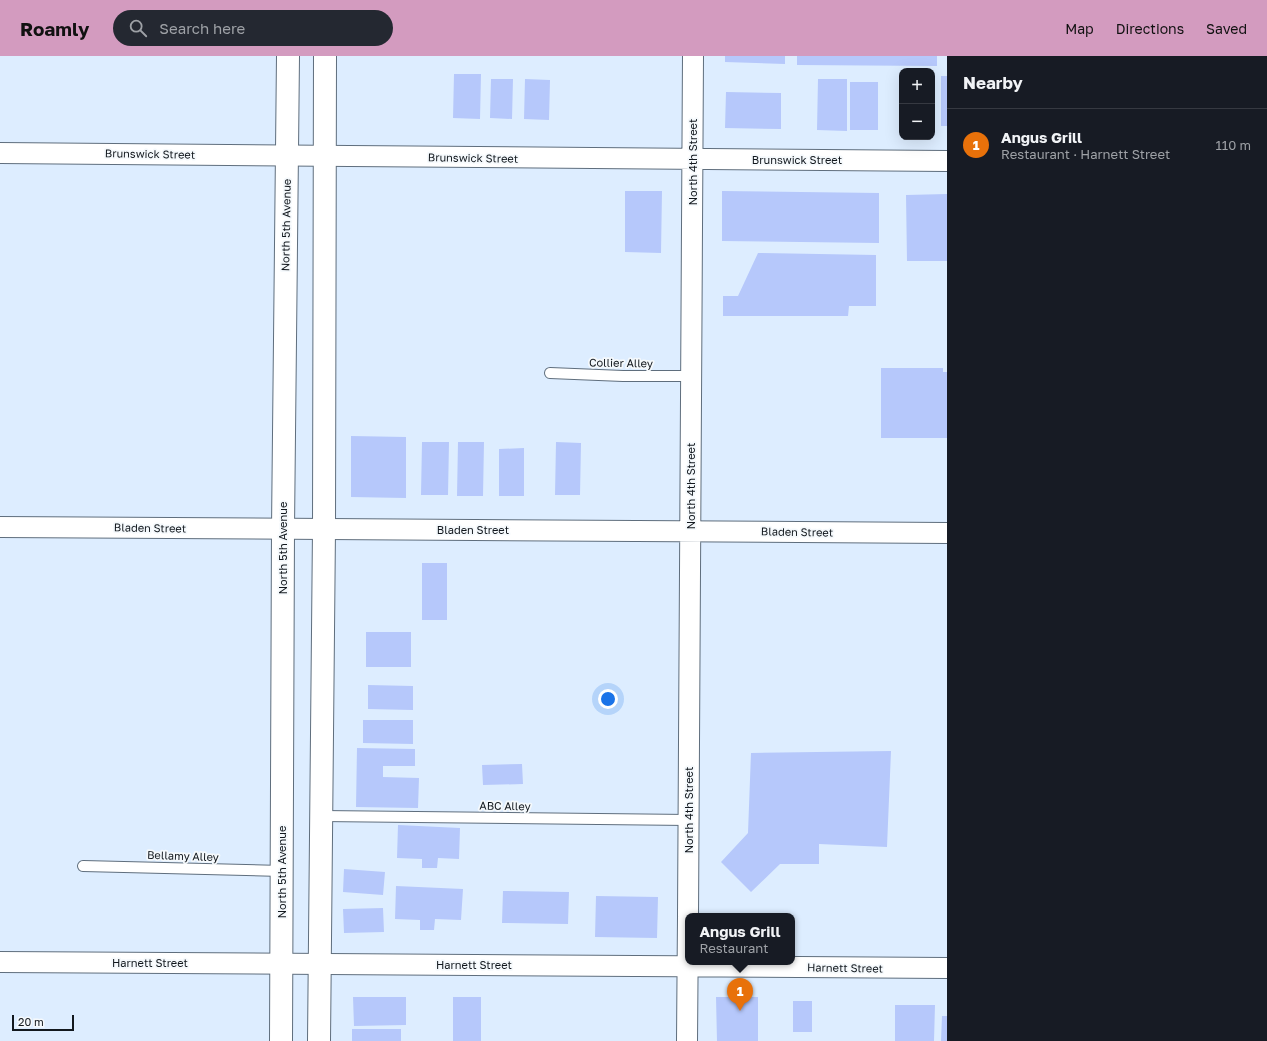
<!DOCTYPE html>
<html lang="en">
<head>
<meta charset="utf-8">
<style>
	:root { --surface:#171b24; --page:#242831; --text:#f1f3f6; --muted:#9ea1a6; --line:#363941; --accent:#d39bbf }
	body { margin:0; font-family:"Golos Text",sans-serif; background:var(--page); color:var(--text) }
	.controls { position:absolute; right:12px; top:12px; display:grid; overflow:hidden; border-radius:8px; box-shadow:0 4px 16px #0002 }
	.controls button { width:36px; height:36px; display:grid; place-items:center; padding:0; border:0; border-bottom:1px solid var(--line); background:var(--surface); color:var(--text); font:20px sans-serif }
	.scale { position:absolute; left:12px; bottom:10px; width:62px; box-sizing:border-box; padding-left:4px; border:2px solid #12181e; border-top:0; font-size:11px; line-height:14px; white-space:nowrap; color:#12181e; -webkit-text-stroke:3px #f5f9fc; paint-order:stroke }
	.you { position:absolute; left:608px; top:643px; width:14px; height:14px; margin:-10px; border:3px solid #fff; border-radius:50%; background:#1a73e8; box-shadow:0 0 0 6px #1a73e833 }
	.badge { display:grid; place-items:center; width:26px; height:26px; border-radius:50%; background:var(--accent); color:#fff; font-size:13px; font-weight:700 }
	.pin { position:absolute; translate:-50% -33px; filter:drop-shadow(0 1px 2px #0008) }
	.pin::after { content:''; position:absolute; top:21px; width:14px; height:12px; background:inherit; clip-path:polygon(0 0,100% 0,50% 100%) }
	.popup { position:absolute; left:685px; top:857px; width:110px; height:52px; box-sizing:border-box; display:grid; place-content:center; border-radius:8px; background:var(--surface); filter:drop-shadow(0 1px 3px #0005); font-size:13px; white-space:nowrap; color:var(--muted) }
	.popup b { font-size:15px; color:var(--text) }
	.popup::after { content:''; position:absolute; left:50%; top:100%; margin-left:-8px; border:8px solid transparent; border-top-color:var(--surface) }
	.list { margin:0; padding:0; list-style:none }
	h2 { display:flex; justify-content:space-between; align-items:center; height:52px; margin:0; padding:0 16px; font-size:17px }
	h2 small { font-size:13px; font-weight:400; color:var(--muted) }
	.list li { display:grid; grid-template-columns:26px 1fr auto; gap:12px; align-items:center; box-sizing:border-box; height:72px; padding:0 16px; border-top:1px solid var(--line) }
	.list b { display:block; font-size:15px; white-space:nowrap }
	.list p { margin:0; font-size:13px; white-space:nowrap; color:var(--muted) }
	.list em { font-size:13px; font-style:normal; color:var(--muted) }
	.icon { flex:none; width:22px; height:22px; fill:none; stroke:currentColor; stroke-width:2; stroke-linecap:round; stroke-linejoin:round }
	.map { position:relative; flex:none; width:947px; height:985px; overflow:hidden }
	header { display:flex; align-items:center; gap:24px; box-sizing:border-box; height:56px; padding:0 20px; background:var(--accent); color:#111 }
	header strong { font-size:19px }
	nav { display:flex; gap:22px; margin-inline-start:auto; font-size:14px }
	.search { width:280px; height:36px; background:var(--page); display:flex; align-items:center; gap:10px; box-sizing:border-box; padding:0 14px; border-radius:22px; color:var(--muted); font-size:15px }
	main { display:flex }
	aside { flex:1; background:var(--surface) }
	.map>svg:first-child { display:block }
</style>
</head>
<body>
<header>
<strong>Roamly</strong>
<div class="search"><svg class="icon" aria-label="search" viewBox="0 0 24 24"><circle cx="10" cy="10" r="6"/><path d="M15 15l6 6"/></svg>Search here</div>
<nav><a>Map</a><a>Directions</a><a>Saved</a></nav>
</header>
<main>
<div class="map">
<svg width="947" height="985" viewBox="0 0 947 985">
	<rect width="100%" height="100%" fill="#ddedff"/>
	<!-- building -->
	<path fill="#b6c8fb" d="M725 0H785V8L725 6Z
		M797 0H937V10L797 9Z
		M454 18H481L480 63 453 62Z
		M941 20H947V70H941Z
		M491 23H513L512 63 490 62Z
		M525 23 550 24 549 64 524 63Z
		M818 23H847V75L817 74Z
		M850 26H878V74H850Z
		M726 36 781 37V73L725 72Z
		M625 135H662L661 197 625 196Z
		M722 135 879 137V187L722 185Z
		M947 138V205H907L906 139Z
		M758 197 876 199V250H849L848 260H723V240H738Z
		M881 312H943V316H947V382H881Z
		M351 380 406 381V442L351 441Z
		M422 386H449L448 439H421Z
		M458 386H484L483 440H457Z
		M556 386 581 387 580 439H555Z
		M524 392V440H499V393Z
		M422 507H447V564H422Z
		M366 576H411V611H366Z
		M368 629 413 630V654L368 653Z
		M363 664H413V688L363 687Z
		M357 692 415 693V710H383V721L419 722 418 752 356 751Z
		M891 695 887 791 819 788V808H780L751 836 721 806 748 777 751 697Z
		M522 708 523 728 483 729 482 709Z
		M398 769 460 772 459 803 438 802 437 812H422V803L397 802Z
		M344 813 385 816 383 839 343 836Z
		M396 830 463 833 461 864 435 863 434 874H420V864L395 863Z
		M503 835 569 836 568 868 502 867Z
		M596 840 658 841 657 882 595 881Z
		M383 852 384 876 344 877 343 853Z
		M353 941H406V969L354 970Z
		M453 941H481V985H453Z
		M716 941H758V985H717Z
		M793 945H812V976H793Z
		M895 949H935L934 985H895Z
		M942 960H947V985H941Z
		M352 973H401V985H352Z"/>
	<g fill="none" stroke-linecap="round" stroke-linejoin="round">
		<!-- lane casing -->
		<g stroke="#5f6e7d" stroke-width="12">
			<path id="lane" d="M550 317 623 320H691
				M321 760 689 764
				M83 810 282 815"/>
		</g>
		<!-- street casing -->
		<g stroke="#5f6e7d" stroke-width="22">
			<path id="street" d="M0 97 947 105
				M0 471 947 477
				M688 860 693 0
				M0 906 947 912
				M687 985 688 861"/>
		</g>
		<!-- secondary casing -->
		<g stroke="#5f6e7d" stroke-width="24">
			<path id="secondary" d="M281 985 283 473 288 0
				M319 985 324 473 325 0"/>
		</g>
		<!-- lane -->
		<use href="#lane" stroke="#fff" stroke-width="10"/>
		<!-- street -->
		<use href="#street" stroke="#fff" stroke-width="20"/>
		<!-- secondary -->
		<use href="#secondary" stroke="#fff" stroke-width="22"/>
	</g>
	<g text-anchor="middle" stroke-width="3.5" stroke-linejoin="round" paint-order="stroke">
		<!-- street labels -->
		<g font-size="11" fill="#12181e" stroke="#f5f9fc">
			<text transform="translate(150 98) rotate(1)" y="4">Brunswick Street</text>
			<text transform="translate(473 102) rotate(1)" y="4">Brunswick Street</text>
			<text x="797" y="108">Brunswick Street</text>
			<text transform="translate(693 106) rotate(-90)" y="4">North 4th Street</text>
			<text transform="translate(286 169) rotate(-89)" y="4">North 5th Avenue</text>
			<text transform="translate(621 307) rotate(1)" y="4">Collier Alley</text>
			<text transform="translate(691 430) rotate(-90)" y="4">North 4th Street</text>
			<text transform="translate(150 472) rotate(1)" y="4">Bladen Street</text>
			<text x="473" y="478">Bladen Street</text>
			<text transform="translate(797 476) rotate(1)" y="4">Bladen Street</text>
			<text transform="translate(283 492) rotate(-90)" y="4">North 5th Avenue</text>
			<text transform="translate(505 750) rotate(1)" y="4">ABC Alley</text>
			<text transform="translate(689 754) rotate(-90)" y="4">North 4th Street</text>
			<text transform="translate(183 800) rotate(2)" y="4">Bellamy Alley</text>
			<text transform="translate(282 816) rotate(-90)" y="4">North 5th Avenue</text>
			<text x="150" y="911">Harnett Street</text>
			<text x="474" y="913">Harnett Street</text>
			<text transform="translate(845 912) rotate(1)" y="4">Harnett Street</text>
		</g>
	</g>
</svg>
<div class="controls">
<button>+</button>
<button>−</button>
</div>
<div class="scale">20 m</div>
<div class="you"></div>
<div class="pin badge" style="left:740px;top:955px;background:#e8710a">1</div>
<div class="popup"><b>Angus Grill</b>Restaurant</div>
</div>
<aside>
<h2>Nearby<small></small></h2>
<ul class="list">
<li><span class="badge" style="background:#e8710a">1</span><div><b>Angus Grill</b><p>Restaurant · Harnett Street</p></div><em>110 m</em></li>
</ul>
</aside>
</main>
</body>
</html>
